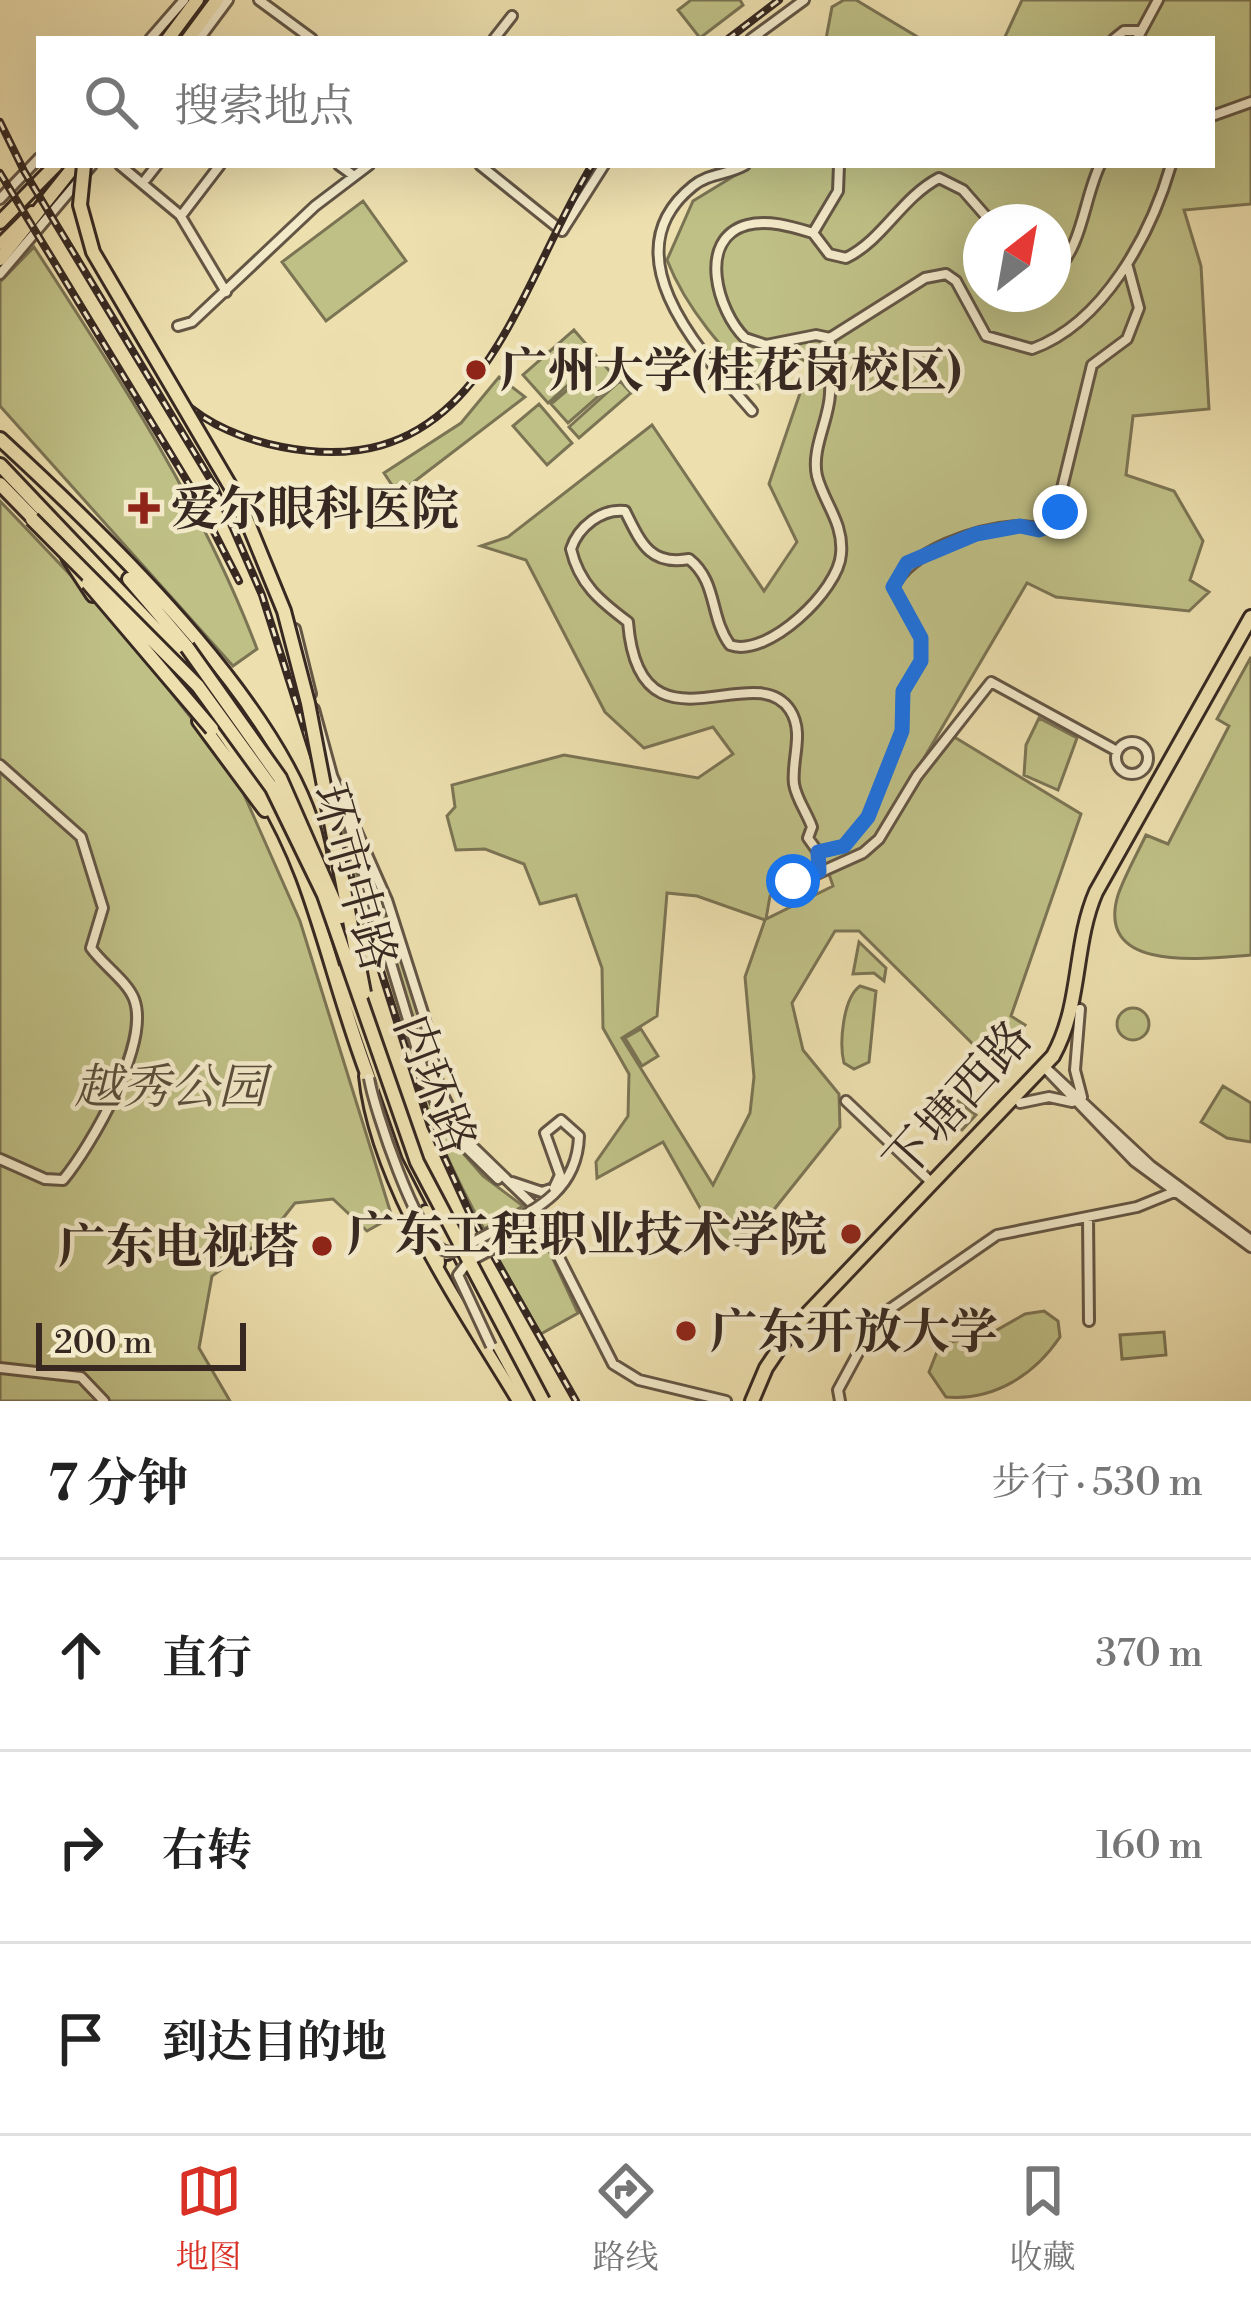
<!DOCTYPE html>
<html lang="zh">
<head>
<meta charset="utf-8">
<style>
	:root { --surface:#fff; --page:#f2f2f2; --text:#222; --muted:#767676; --line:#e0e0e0; --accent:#d93025 }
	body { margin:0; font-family:"Libre Bodoni","Noto Serif SC",serif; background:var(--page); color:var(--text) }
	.compass { position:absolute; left:963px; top:204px; width:108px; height:108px; border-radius:50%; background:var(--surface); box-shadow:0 12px 48px #0002; rotate:31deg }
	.scale { position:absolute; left:36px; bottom:30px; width:210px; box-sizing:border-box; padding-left:12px; border:6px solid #372922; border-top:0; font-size:33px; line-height:42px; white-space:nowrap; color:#372922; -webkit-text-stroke:9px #f3eaca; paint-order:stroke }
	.stop { position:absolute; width:36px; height:36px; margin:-27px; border:9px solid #1a73e8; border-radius:50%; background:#fff }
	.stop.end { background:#1a73e8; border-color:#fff; box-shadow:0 3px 12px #0008 }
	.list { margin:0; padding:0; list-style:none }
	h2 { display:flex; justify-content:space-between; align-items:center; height:156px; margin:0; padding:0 48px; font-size:51px }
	h2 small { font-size:39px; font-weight:400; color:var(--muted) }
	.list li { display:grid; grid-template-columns:78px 1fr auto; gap:36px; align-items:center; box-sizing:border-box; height:192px; padding:0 48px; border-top:3px solid var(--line) }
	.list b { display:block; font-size:45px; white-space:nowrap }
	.list em { font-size:39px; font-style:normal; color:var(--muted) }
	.icon { flex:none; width:66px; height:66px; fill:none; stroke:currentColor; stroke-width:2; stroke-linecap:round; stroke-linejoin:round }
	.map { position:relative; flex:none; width:1251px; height:1401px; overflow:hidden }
	.search { position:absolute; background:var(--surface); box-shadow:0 12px 48px #0002; left:36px; right:36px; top:36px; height:132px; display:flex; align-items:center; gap:30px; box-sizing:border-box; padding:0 42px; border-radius:0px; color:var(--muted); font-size:45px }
	.sheet { height:732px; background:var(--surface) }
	nav { display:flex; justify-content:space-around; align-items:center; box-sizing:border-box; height:168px; border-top:3px solid var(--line); background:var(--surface); font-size:33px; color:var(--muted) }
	nav a { display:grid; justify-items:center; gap:6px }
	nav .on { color:var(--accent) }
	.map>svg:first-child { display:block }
</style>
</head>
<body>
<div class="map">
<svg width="1251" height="1401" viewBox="0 0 1251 1401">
	<rect width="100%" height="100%" fill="#eddfae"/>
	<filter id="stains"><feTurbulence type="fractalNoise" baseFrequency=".00167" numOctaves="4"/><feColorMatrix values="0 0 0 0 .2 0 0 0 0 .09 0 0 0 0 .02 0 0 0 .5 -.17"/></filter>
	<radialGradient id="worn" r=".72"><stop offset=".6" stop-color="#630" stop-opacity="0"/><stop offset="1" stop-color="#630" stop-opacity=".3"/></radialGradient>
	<!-- green -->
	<path fill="#bfc086" stroke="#7b7454" stroke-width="3" fill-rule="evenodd" d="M691 0H740L743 5 700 38 678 10Z
		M844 0H856L921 39H826L832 7Z
		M1022 0H1251V204L1184 210 1201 266 1209 409 1133 416 1126 475 1174 491 1203 541 1190 580 1209 592 1189 611 1056 597 1027 583 877 838C847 866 803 870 770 896L766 919 833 886 828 871 865 857 880 841 951 735 1081 814 1011 1016 1025 1025 994 1065 859 931H835L792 1003 803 1050 839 1094 840 1127 744 1247 719 1240 702 1223 703 1213 663 1142 597 1178 596 1162 628 1116 629 1074 603 1028 602 968 576 895 540 904 524 864 485 849 456 850 447 816 455 807 452 785 564 755 698 778 733 754 713 727 644 748 605 712 526 560 481 546 508 537 652 425 764 591 797 542 769 484 810 364 789 352 761 389C724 350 687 311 667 260L693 201 752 165H1212V39H1004ZM981 222H1053V294H981ZM667 893 697 896 765 920 745 977 754 1077 750 1113 713 1185 622 1038 657 1016Z
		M363 201 406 261 326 321 282 262Z
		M34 247C117 374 203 506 257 649L233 666 0 406V282Z
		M574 330 598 358 548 403 523 375Z
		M601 361 617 380 568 423 551 404Z
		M499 377 525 397 398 494 384 473 461 423Z
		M620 381 631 393 579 438 569 427Z
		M539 404 572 443 547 465 513 426Z
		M0 501 116 623 234 772 300 921 392 1217 367 1231 333 1199 295 1203 269 1236 212 1276 199 1348 230 1401H0Z
		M1251 657V955C1209 958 1094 975 1118 895 1125 875 1137 854 1146 835L1168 844 1229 726 1217 719Z
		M1039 718 1077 738 1058 790 1024 775 1026 745Z
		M338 817 441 1128 483 1176 523 1206 484 1229C411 1101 376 958 338 817Z
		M354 835 387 907 448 1120 431 1087Z
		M859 942 886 968 884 981 874 973 853 974Z
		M860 986 876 991 869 1062 854 1069 844 1063C839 1043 843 998 860 986Z
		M1117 1024a16 16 0 1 1 32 0a16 16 0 1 1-32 0Z
		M641 1029 658 1056 642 1066 625 1038Z
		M1223 1086 1251 1103V1142L1227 1138 1201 1122Z
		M942 1089 976 1115 962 1130 952 1129 940 1116Z
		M539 1229 578 1313 539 1335 492 1255Z
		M1044 1311 1058 1321 1060 1337C1035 1374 995 1401 946 1397L929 1372 940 1344 988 1335 1025 1314Z
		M1164 1332 1166 1355 1122 1359 1120 1335Z"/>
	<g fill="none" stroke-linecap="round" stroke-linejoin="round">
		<!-- minor casing -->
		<g stroke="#645645" stroke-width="14">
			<path id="minor" d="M259 0 312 39
				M150 39 184 0
				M199 39 228 0
				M494 39 512 16
				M751 39 804 0
				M1114 39 1124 31H1139
				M1137 39 1158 0
				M1212 116 1251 102
				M120 165 180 215 226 292
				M339 165 354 176
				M480 165 562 231 604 165
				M745 165C728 175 709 173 693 186 607 255 703 355 752 411
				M146 179 157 165
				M0 199 39 158
				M181 216 220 165
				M991 222 963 190 939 178C901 198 883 240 846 258L829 254 813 233C793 227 768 219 747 225 696 239 718 312 745 338L766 345 816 335 830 338 925 278 946 274 956 281 986 336 1032 349C1104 323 1151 234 1171 165
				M813 233 838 191 839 165
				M0 274 92 165
				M1053 274C1083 247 1083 201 1100 165
				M178 326 192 322 315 206 369 165
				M295 629 311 694
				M314 709 332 775
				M1116 758a16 16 0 1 1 32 0a16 16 0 1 1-32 0Z
				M0 765 81 837 103 908 91 948C103 965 127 981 134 999 151 1043 91 1146 63 1180L45 1179 0 1159
				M331 773 387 900 424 1016 439 1087 465 1139 532 1204 613 1364 639 1380 726 1401
				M347 818 429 1089 451 1133 498 1179
				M818 852 844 846 868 817 902 731 903 691 921 661V638L893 587C912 550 975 529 1016 526 1031 525 1038 531 1053 525L1092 365 1127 339 1139 308 1128 267
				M819 870 818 852 808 838 812 827C807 813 796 798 794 784 791 760 805 733 790 710 754 655 639 763 628 622 600 601 579 584 571 549 578 527 602 508 625 511 641 543 650 566 689 559 718 582 709 616 730 645 767 659 839 590 841 554 844 523 824 503 817 476 811 449 829 420 830 394 831 376 829 357 830 338
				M783 889 863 853 879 839 917 776 991 682 1117 751
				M1080 1009 1075 1070 1082 1097
				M1044 1067 1134 1161 1251 1247
				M1046 1068 1151 1166 1251 1240
				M846 1101 932 1183
				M1020 1103 1049 1097 1072 1102
				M512 1182 542 1192 554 1188
				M1088 1217 1089 1321
				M0 1368 81 1377 104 1401
				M840 1401 838 1390 877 1318 997 1235 1137 1207 1174 1192"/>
		</g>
		<!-- major casing -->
		<g stroke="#372922" stroke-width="16">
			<path id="major" d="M0 244 32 212
				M365 1076C376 1185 462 1308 518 1401"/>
		</g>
		<!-- highway casing -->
		<g stroke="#372922" stroke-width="18">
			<path id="highway" d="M168 39 197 0
				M188 39 217 0
				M0 222 56 165
				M0 259 75 165
				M0 439C99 530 312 730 321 868
				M0 465 207 683
				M0 484 40 525
				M68 557 93 595
				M129 579 187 647
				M164 659C222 724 272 795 303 877 329 947 345 1020 373 1089
				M199 721 265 810
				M339 910 350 955
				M344 969 409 1155 496 1325
				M426 1212 447 1253
				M436 1238 438 1263
				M484 1318 529 1401
				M752 1401 766 1368 791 1331 1053 1056C1082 1004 1073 945 1096 892L1251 617"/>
		</g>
		<!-- minor -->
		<use href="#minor" stroke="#f3eaca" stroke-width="8"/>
		<!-- major -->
		<use href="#major" stroke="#eddfae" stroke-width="10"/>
		<!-- highway -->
		<use href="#highway" stroke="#eddfae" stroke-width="12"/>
		<!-- rail casing -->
		<g stroke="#372922" stroke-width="8">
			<path id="rail" d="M728 39 779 0
				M0 122 24 171 215 487 262 595 430 1126 470 1214 576 1401
				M0 173 192 489 239 581
				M164 381C193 419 237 438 282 447 481 486 514 292 592 165"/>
		</g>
		<!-- rail -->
		<use href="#rail" stroke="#f3eaca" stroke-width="3" stroke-dasharray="9" stroke-linecap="butt"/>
		<!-- minor-bridge casing -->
		<g stroke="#645645" stroke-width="14" stroke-linecap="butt">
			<path id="minor-bridge" d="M369 1078C374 1109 417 1237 443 1250 453 1255 461 1248 470 1244 520 1215 577 1201 579 1136L561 1120 545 1133 560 1175 554 1188
				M491 1346 458 1275 468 1262 541 1223"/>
		</g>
		<!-- highway-bridge casing -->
		<g stroke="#372922" stroke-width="18" stroke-linecap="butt">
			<path id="highway-bridge" d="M84 165 80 205 93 252 239 501 284 611 308 703 364 993
				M32 519 198 686 272 788 324 895 417 1162 543 1401
				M88 583 212 729
				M187 647 280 778 341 917"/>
		</g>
		<!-- minor-bridge -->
		<use href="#minor-bridge" stroke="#f3eaca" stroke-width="8"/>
		<!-- highway-bridge -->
		<use href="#highway-bridge" stroke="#eddfae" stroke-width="12"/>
	</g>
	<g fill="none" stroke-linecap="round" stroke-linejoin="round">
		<!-- route -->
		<path stroke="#1a73e8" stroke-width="15" d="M793 881 819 871 818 852 844 846 868 817 902 731 903 691 921 661V638L893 587 907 563 976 534 1020 526 1039 530 1053 525 1060 512"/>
	</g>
	<!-- markers -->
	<g fill="#8f2418" stroke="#f3eaca" stroke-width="4.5">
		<circle cx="476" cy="370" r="12"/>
		<path d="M138 490h12v12h12v12h-12v12h-12v-12h-12v-12h12z"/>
		<circle cx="851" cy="1234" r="12"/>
		<circle cx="322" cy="1246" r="12"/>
		<circle cx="686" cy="1331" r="12"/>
	</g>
	<g text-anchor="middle" stroke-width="9" stroke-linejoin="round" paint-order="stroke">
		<!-- poi labels -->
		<g font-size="48" font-weight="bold" fill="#372922" stroke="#f3eaca" text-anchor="start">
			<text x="500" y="387">广州大学(桂花岗校区)</text>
			<text x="171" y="525">爱尔眼科医院</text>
			<text x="827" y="1251" text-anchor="end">广东工程职业技术学院</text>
			<text x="298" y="1263" text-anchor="end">广东电视塔</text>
			<text x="710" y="1348">广东开放大学</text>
		</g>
		<!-- street labels -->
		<g font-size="48" fill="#372922" stroke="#f3eaca">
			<text transform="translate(355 877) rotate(74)" y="17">环市中路</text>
			<text transform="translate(436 1084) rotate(69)" y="17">内环路</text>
			<text transform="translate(957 1099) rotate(-48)" y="17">下塘西路</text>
		</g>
		<!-- park labels -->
		<g font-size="48" font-style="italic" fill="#594f3b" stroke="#f3eaca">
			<text x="170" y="1103">越秀公园</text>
		</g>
	</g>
	<rect width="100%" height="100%" filter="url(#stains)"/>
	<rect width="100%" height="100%" fill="url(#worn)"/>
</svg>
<svg class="compass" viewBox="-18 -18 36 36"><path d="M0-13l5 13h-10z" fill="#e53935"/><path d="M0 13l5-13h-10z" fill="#767676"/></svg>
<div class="scale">200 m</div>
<div class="stop" style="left:793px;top:881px"></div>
<div class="stop end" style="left:1060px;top:512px"></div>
<div class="search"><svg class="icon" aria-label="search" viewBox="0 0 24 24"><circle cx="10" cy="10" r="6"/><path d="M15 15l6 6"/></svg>搜索地点</div>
</div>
<section class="sheet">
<h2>7 分钟<small>步行 · 530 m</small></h2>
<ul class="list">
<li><svg class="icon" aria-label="ahead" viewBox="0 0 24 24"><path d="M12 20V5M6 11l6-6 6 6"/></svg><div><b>直行</b></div><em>370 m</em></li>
<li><svg class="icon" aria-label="right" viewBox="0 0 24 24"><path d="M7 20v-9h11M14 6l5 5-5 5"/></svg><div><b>右转</b></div><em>160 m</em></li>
<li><svg class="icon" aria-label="arrive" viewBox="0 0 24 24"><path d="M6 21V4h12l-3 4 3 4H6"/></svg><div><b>到达目的地</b></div></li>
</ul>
</section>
<nav>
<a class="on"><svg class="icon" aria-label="map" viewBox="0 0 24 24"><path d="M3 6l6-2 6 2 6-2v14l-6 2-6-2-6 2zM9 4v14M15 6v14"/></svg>地图</a>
<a><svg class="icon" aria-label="directions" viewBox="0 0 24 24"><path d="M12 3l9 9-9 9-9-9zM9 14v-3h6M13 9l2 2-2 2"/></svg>路线</a>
<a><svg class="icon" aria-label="saved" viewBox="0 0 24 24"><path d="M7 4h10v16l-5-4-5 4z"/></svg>收藏</a>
</nav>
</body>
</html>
